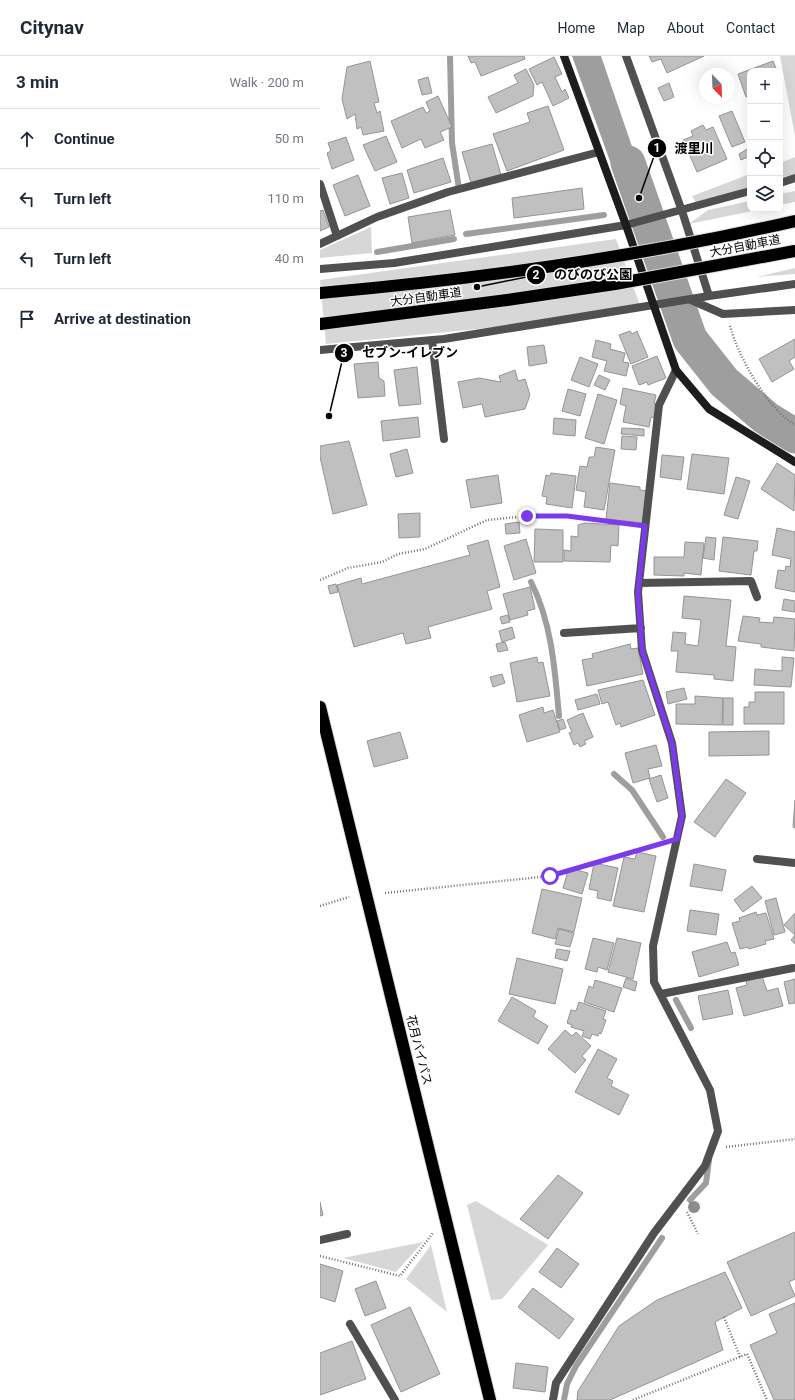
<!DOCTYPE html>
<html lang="en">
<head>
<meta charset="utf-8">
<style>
	:root { --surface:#fff; --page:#f2f2f3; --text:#1f2937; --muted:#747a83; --line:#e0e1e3 }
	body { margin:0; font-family:Roboto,"Noto Sans JP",sans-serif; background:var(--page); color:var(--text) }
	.controls { position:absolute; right:12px; top:12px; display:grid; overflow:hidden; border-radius:8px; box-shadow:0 4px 16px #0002 }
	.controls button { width:36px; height:36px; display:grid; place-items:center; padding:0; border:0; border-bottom:1px solid var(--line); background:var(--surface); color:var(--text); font:20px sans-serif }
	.compass { position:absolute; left:379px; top:12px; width:36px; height:36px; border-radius:50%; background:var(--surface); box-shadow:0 4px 16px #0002; rotate:157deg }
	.stop { position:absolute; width:12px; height:12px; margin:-9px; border:3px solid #7c3aed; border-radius:50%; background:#fff }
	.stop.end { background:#7c3aed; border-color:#fff; box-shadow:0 1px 4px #0008 }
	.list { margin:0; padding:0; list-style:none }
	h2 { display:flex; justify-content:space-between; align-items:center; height:52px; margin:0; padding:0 16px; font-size:17px }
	h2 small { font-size:13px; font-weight:400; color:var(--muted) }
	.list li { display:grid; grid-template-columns:26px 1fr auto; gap:12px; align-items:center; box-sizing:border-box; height:60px; padding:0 16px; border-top:1px solid var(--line) }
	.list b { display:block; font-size:15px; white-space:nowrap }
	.list em { font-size:13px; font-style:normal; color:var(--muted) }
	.icon { flex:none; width:22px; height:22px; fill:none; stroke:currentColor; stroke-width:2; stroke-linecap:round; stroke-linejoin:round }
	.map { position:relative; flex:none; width:475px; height:1344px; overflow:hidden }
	header { display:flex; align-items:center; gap:24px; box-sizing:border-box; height:56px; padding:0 20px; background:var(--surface); border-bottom:1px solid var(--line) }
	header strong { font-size:19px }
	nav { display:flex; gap:22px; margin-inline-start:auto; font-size:14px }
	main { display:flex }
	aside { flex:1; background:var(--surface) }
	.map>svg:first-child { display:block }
</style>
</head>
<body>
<header>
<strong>Citynav</strong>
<nav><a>Home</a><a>Map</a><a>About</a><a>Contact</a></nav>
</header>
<main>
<aside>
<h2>3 min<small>Walk · 200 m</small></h2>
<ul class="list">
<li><svg class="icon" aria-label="ahead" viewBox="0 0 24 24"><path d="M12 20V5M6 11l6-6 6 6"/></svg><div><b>Continue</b></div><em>50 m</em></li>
<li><svg class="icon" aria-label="left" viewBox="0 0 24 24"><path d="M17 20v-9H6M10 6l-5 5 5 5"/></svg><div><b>Turn left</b></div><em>110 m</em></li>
<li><svg class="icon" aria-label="left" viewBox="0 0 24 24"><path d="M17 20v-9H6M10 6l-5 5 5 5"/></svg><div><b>Turn left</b></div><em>40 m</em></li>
<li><svg class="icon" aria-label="arrive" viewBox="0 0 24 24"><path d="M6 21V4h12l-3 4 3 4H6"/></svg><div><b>Arrive at destination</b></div></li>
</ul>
</aside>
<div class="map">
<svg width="475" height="1344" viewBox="0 0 475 1344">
	<rect width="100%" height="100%" fill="#fff"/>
	<!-- green -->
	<path fill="#d7d7d7" d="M460 0H475V80Z
		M475 101V118L460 122V107Z
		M430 118V131L376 147 372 140Z
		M475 135V146L460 149V138Z
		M430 145V153H442L369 168 388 154Z
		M51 171 52 197 0 202V194Z
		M296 183 321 252 217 267 6 288 0 224Z
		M475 212V218L437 221Z
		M156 1145 228 1189 182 1243 171 1244 147 1149Z
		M103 1186 76 1216 23 1202Z
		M111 1189 127 1256 86 1223Z"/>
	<!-- water -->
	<path fill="#9e9e9e" d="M252 0H281L332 149 313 157 308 155Z"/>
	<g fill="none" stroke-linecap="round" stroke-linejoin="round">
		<!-- stream -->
		<path stroke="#9e9e9e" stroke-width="6" d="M130 0 132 87 139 133
			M146 178 284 159
			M57 196 134 183
			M211 526C232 567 235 615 239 660
			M294 718 312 734 343 781
			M356 944 371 972
			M370 1144 386 1127 389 1104
			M244 1344 247 1328 256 1310 342 1182"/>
		<!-- river -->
		<path stroke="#9e9e9e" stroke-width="35" d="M308 107 370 283 404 326 446 362 475 380"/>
	</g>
	<!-- building -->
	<path fill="#c0c0c0" stroke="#949494" d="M148 0H204L205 3 161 20 155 6 151 7Z
		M329 0H384L347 17 341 3 332 6Z
		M234 1 242 18 235 21 242 36 245 33 249 42 233 50 222 26 217 29 209 13Z
		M50 5 59 46 54 47 57 57 60 55 64 75 43 79 41 71 37 73 35 58 27 63 22 43 27 11Z
		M453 5 457 15H430V40L426 41 418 18Z
		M206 13 214 29 213 40 176 57 168 41 198 27 194 19Z
		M108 21 112 37 102 39 98 24Z
		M349 27 354 41 344 45 338 32Z
		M118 40 132 71 120 76 124 84 105 92 101 83 82 92 71 65 103 51 106 57 110 55 106 46Z
		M228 50 244 94 187 115 173 78 210 66 207 57Z
		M412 55 425 86 412 91 399 60Z
		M383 69 386 74 393 71 407 103 377 116 363 84 373 80 371 75Z
		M66 80 77 106 55 115 43 89Z
		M26 81 34 104 12 113 7 97 11 95 8 87Z
		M172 88 181 119 151 127 142 96Z
		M429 92 430 100 421 104 419 98Z
		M123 102 131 126 94 137 87 114Z
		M82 117 89 142 70 148 62 122Z
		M38 119 50 150 25 160 13 129Z
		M262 132 264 153 194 162 192 142Z
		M3 154 9 171 0 175V155Z
		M130 154 135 179 92 187 88 161Z
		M310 275 312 278 317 275 328 301 311 308 299 279Z
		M475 283V301L469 305 474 313 452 326 439 303Z
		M276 284 291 288 290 293 305 297 303 306 309 307 306 320 284 315 287 305 272 301Z
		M224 289 227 307 209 310 207 291Z
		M337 300 346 322 328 329 327 326 319 329 312 310Z
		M260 301 278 308 269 331 251 324Z
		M58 306 59 322 64 325 65 340 38 342 34 308Z
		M97 311 101 348 79 350 74 314Z
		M195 314 198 325 205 323 210 339 205 353 165 361 162 348 143 352 138 326 159 322 181 326 179 320Z
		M279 319 290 324 285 334 274 329Z
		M303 332 336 339 334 348 339 349 336 362 331 361 329 371 303 366 306 350 300 348Z
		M248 333 266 338 260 360 242 355Z
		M278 338 297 344 284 388 265 382Z
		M98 361 100 381 63 385 61 365Z
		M234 362 256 364 255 380 233 378Z
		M302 372 324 373V380L301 378Z
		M302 380 317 381 316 394 301 393Z
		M29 385 47 449 13 458 0 401V390Z
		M276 391 295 394 284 454 264 451 266 436 256 434 260 410 267 411 269 401H274Z
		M87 393 93 417 76 421 70 398Z
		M372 398 409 402 404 438 367 433Z
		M342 399 364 401 361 424 340 421Z
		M457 407 475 419 474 455 441 433Z
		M231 417 256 420 252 452 226 448 227 441 222 440 226 419 230 420Z
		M178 419 182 447 151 452 146 424Z
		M416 421 430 425 418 463 404 459Z
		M290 427 320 431V434L327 435 324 467 286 463Z
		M100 457V481L79 482 78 458Z
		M199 466 200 477 186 478 185 468Z
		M264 467 299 469 298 490 291 489 290 506 244 505V494L251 495V480L258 481V469Z
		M457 472 475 476V536L455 532 458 514 465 515 466 510 470 511 471 503 452 499Z
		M215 473 243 474V506H214Z
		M386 481 396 482 394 504 383 502Z
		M403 481 438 485 437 495H434L431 519 399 515Z
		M206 483 216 517 194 524 184 490Z
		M168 484 180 531 167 535 172 553 108 571 111 582 86 588 83 577 34 591 17 529 41 522 42 528 150 499 147 490Z
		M365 486 384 487 381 519 364 517V520L334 519V501H364Z
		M16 528 18 536 10 538 8 530Z
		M210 531 215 553 207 555 208 559 190 564 183 538Z
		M364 540 411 544 406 590 416 591 413 625 394 623V619L356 616 358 595H351L353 576 366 577 365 588 378 590 381 564 362 562Z
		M464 543 475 545V556L462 554Z
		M188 559 190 566 182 568 180 561Z
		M423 560 440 562 439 566 453 567 454 561 475 563 474 595 441 591V588L418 585Z
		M192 571 195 582 182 586 179 575Z
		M185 586 188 594 178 596 176 588Z
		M310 588 311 593 318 592 323 618 267 630 262 604 273 602 272 598Z
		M217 601 218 607 223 606 230 640 197 646 190 607Z
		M462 601 474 602 471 631 434 629 435 613 462 615Z
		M182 618 185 627 173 631 170 621Z
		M323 624 335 659 301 671 300 667 296 669 288 646 282 648 278 634Z
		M364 632 367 643 348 648 346 636Z
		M435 636H464V668H424V651H429V646H435Z
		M277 638 280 648 258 654 255 644Z
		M375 640 403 642 402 669 356 668V648H375Z
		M403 642H413V669H403Z
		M223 651 224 657 233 654 240 676 207 686 199 659Z
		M263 657 273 681 264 685 266 688 260 691 258 687 254 689 249 677 252 676 247 664Z
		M243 663 246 672 240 674 237 665Z
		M449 675V699L389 700V676Z
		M80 676 88 702 54 711 47 685Z
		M336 689 342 710 328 713 330 722 313 727 305 697Z
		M341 719 348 742 337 746 329 723Z
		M406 723 426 737 395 781 374 766Z
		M475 744V772L473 771Z
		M317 796 336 800 324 856 293 850 304 801 315 803Z
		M274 807 298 812 291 845 277 842 278 835 269 833Z
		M374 808 406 814 402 835 370 830Z
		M249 812 268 817 262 838 243 832Z
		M432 830 442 842 423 856 414 844Z
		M222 833 262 842 254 876 238 872 235 883 212 877Z
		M456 842 465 876 454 879 445 845Z
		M370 854 399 858 396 879 367 875Z
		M436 856 437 859 446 857 454 883 445 885 446 888 429 893 428 891 420 893 412 867 420 865 419 862Z
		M475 857V888L471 884 475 879 464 869Z
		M239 873 254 877 250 891 235 888Z
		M273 882 294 887 287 914 278 911 277 916 265 913Z
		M297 882 321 887 313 923 288 916Z
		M407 886 411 897 415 896 419 909 379 921 372 896Z
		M237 893 250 895 247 905 235 902Z
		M197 902 243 913 235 948 189 938Z
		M442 920 447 935 458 932 463 950 424 960 416 932 427 929 426 925Z
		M306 922 317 926 315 935 303 931Z
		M475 923V947L469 948 464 926Z
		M275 924 302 932 294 956 264 946 269 930 273 932Z
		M408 934 413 958 383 964 378 940Z
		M192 941 216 955 213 961 228 970 218 988 178 965Z
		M259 946 286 955 283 963 286 964 281 978 279 977 278 980 272 978 270 983 262 980 264 975 251 971 252 969 247 967 251 954 256 955Z
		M245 974 252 980 256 976 271 990 262 1000 266 1004 255 1017 228 993Z
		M278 993 297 1003 287 1022 293 1025 291 1030 309 1039 299 1059 255 1036Z
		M238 1119 263 1137 228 1183 200 1163Z
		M0 1146 3 1159 0 1160Z
		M475 1176V1223L469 1226 475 1240 431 1260 407 1206Z
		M237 1192 259 1208 241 1232 219 1216Z
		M0 1208 23 1215 15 1246 0 1241Z
		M405 1216 422 1252 395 1266 403 1294 290 1344H257L258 1335 299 1270 337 1244Z
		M56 1225 66 1252 45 1260 35 1233Z
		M213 1232 254 1263 239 1283 198 1251Z
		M475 1247V1344H454L430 1289 457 1277 449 1258Z
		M90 1251 120 1318 81 1336 51 1269Z
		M32 1285 46 1323 0 1339V1297Z
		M196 1307 228 1311 225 1336 193 1332Z"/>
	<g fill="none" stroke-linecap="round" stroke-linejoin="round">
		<!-- highway casing -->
		<g stroke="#dbdbdb" stroke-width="14">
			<path id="highway" d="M0 651 170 1344"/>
		</g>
		<!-- path -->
		<path stroke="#727272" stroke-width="2.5" stroke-dasharray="1 2" stroke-linecap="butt" d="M410 270C419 302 447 352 475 369
			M0 524 28 512 62 506 78 498 105 493 167 464 207 460H247L313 468
			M65 837 230 820 341 788
			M0 850 29 841
			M406 1091 475 1083
			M367 1156 378 1178
			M0 1200 80 1220 113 1177
			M404 1261 420 1301
			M313 1344 427 1298 447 1344"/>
		<!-- lane -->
		<path stroke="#505050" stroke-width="8" d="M0 1184 27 1178"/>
		<!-- street -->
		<path stroke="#505050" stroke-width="8" d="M306 0 362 155 389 240
			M460 127 475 122
			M0 128 17 180
			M0 188 57 161 128 136 279 96
			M0 213 74 207 306 169 430 135
			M371 244 403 258 475 254
			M112 284 124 383
			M0 294 124 283 389 240 475 228
			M319 527 431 525 437 541
			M244 577 321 572
			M437 803 475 807
			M341 938 473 912
			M30 1268 75 1344
			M233 1344 236 1327 334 1177 385 1110 398 1075 390 1034 334 926 333 890 362 760 352 687 322 594 318 536 339 349 356 314"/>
		<!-- secondary -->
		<path stroke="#1d1d1d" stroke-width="8" d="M244 0 306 169 356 314 389 353 475 406"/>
		<!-- highway -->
		<use href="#highway" stroke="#000" stroke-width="12"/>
		<!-- highway-bridge casing -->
		<g stroke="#dbdbdb" stroke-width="14" stroke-linecap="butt">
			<path id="highway-bridge" d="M0 237C159 223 319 201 475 165
				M0 268 187 244 295 228 475 195"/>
		</g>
		<!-- highway-bridge -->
		<use href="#highway-bridge" stroke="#000" stroke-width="12"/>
	</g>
	<!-- trees -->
	<circle fill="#8c8c8c" cx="374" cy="1151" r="6"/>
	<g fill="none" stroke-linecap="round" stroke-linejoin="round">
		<!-- route -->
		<path stroke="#7c3aed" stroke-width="5" d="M207 460H247L325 470 318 536 322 594 352 687 362 760 357 783 230 820"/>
	</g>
	<g text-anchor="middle" stroke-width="3" stroke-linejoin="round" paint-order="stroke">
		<!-- street labels -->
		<g font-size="12" fill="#000" stroke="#fff">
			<text transform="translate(425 190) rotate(-11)" y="4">大分自動車道</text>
			<text transform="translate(106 241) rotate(-8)" y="4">大分自動車道</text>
			<text transform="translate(99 994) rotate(76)" y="4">花月バイパス</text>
		</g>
	</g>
	<!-- callouts -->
	<path fill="none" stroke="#000" stroke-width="1.5" d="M319 142L337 92M157 231L216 219M9 360L24 297"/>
	<g fill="#000" stroke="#fff" stroke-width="1.5">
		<circle cx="319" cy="142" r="4"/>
		<circle cx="157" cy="231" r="4"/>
		<circle cx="9" cy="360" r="4"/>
		<circle cx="337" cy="92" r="10"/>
		<circle cx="216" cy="219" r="10"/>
		<circle cx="24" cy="297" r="10"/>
	</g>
	<g font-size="12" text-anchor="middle" font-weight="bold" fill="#fff">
		<text x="337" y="96">1</text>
		<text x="216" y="223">2</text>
		<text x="24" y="301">3</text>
	</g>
	<g font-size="13" text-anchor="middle" font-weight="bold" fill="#000" stroke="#fff" stroke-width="3" stroke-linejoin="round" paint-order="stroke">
		<text x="374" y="97">渡里川</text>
		<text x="273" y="223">のびのび公園</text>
		<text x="90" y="301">セブン-イレブン</text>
	</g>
</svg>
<div class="controls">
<button>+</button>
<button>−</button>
<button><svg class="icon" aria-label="locate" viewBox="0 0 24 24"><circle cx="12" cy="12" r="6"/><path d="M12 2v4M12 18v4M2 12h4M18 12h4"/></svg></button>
<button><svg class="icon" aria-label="layers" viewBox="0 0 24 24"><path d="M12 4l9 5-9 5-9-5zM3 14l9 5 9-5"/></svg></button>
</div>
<svg class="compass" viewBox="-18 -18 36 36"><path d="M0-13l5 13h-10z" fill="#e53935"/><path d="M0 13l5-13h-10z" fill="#747a83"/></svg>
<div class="stop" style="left:230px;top:820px"></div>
<div class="stop end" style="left:207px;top:460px"></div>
</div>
</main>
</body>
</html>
